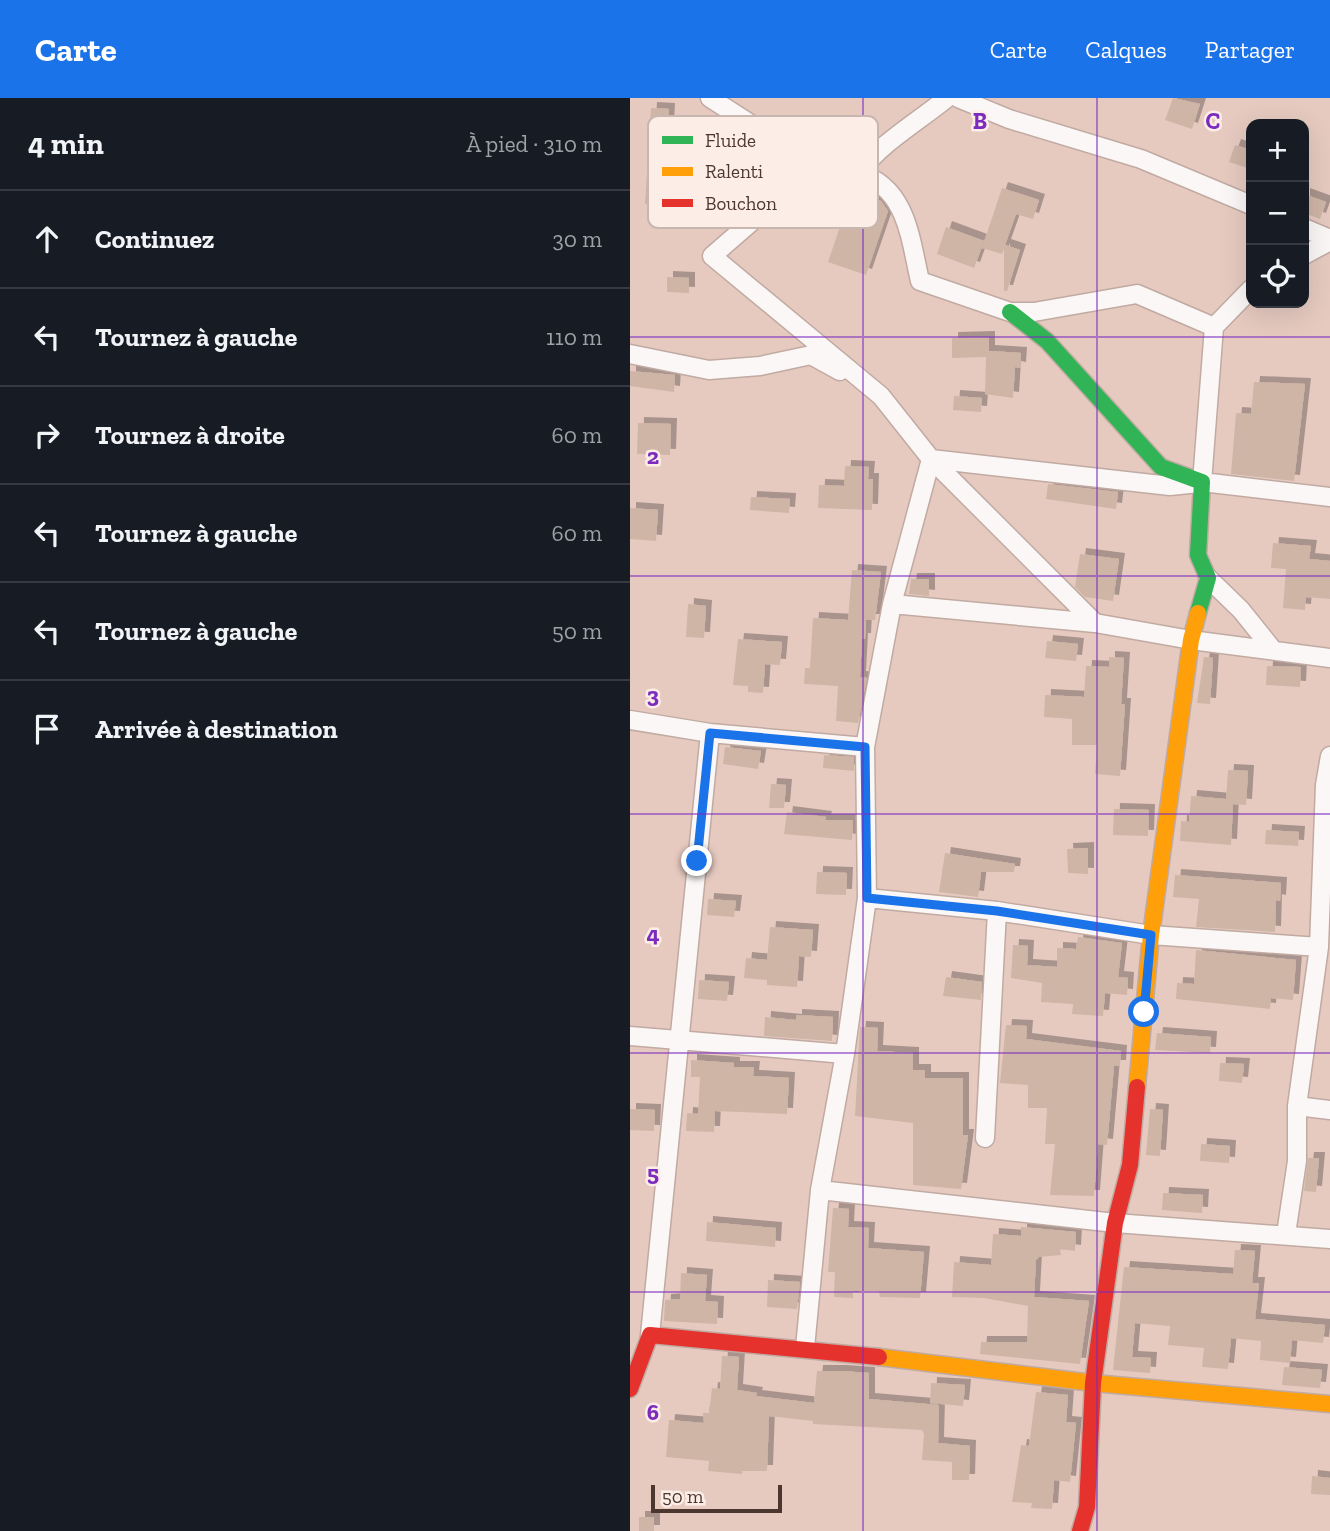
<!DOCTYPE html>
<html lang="fr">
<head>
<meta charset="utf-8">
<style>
	:root { --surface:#171b24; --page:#20242c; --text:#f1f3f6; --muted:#9ea1a6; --line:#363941; --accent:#1a73e8 }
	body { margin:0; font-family:"Zilla Slab",serif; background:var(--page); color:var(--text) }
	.controls { position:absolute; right:21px; top:21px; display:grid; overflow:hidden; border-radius:14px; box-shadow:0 7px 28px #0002 }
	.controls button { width:63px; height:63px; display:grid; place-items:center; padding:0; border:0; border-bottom:2px solid var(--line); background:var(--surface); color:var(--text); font:35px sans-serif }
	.scale { position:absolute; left:21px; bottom:18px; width:131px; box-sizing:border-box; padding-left:7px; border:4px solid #4b372f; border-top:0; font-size:19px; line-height:24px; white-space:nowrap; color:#4b372f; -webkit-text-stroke:5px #fdede7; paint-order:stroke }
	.stop { position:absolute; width:21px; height:21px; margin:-16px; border:5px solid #1a73e8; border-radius:50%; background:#fff }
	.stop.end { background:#1a73e8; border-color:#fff; box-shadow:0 2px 7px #0008 }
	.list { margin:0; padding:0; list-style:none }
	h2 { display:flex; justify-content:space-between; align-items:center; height:91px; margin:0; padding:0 28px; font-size:30px }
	h2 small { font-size:23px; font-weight:400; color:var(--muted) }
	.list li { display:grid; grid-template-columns:46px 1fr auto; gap:21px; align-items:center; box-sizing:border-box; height:98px; padding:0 28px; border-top:2px solid var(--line) }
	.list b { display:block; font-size:26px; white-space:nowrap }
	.list em { font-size:23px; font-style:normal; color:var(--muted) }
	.icon { flex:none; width:38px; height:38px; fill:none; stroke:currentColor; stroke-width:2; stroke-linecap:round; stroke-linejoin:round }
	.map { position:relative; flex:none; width:700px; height:1433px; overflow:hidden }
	header { display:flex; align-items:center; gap:42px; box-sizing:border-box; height:98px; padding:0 35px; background:var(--accent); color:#fff }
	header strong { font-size:33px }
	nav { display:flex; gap:38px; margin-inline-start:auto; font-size:24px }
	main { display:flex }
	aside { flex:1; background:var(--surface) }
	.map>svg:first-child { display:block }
</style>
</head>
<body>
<header>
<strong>Carte</strong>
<nav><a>Carte</a><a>Calques</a><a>Partager</a></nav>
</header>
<main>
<aside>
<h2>4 min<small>À pied · 310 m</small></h2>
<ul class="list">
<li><svg class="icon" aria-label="ahead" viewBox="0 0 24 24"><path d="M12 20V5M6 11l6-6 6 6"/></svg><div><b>Continuez</b></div><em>30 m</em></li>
<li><svg class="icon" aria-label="left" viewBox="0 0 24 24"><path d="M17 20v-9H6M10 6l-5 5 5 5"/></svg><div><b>Tournez à gauche</b></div><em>110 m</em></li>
<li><svg class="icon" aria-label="right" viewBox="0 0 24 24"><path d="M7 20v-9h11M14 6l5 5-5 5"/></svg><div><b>Tournez à droite</b></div><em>60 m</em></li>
<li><svg class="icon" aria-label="left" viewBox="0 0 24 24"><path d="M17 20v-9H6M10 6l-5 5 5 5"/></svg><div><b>Tournez à gauche</b></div><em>60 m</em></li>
<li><svg class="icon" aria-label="left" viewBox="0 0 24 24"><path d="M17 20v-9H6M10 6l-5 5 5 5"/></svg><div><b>Tournez à gauche</b></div><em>50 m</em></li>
<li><svg class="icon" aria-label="arrive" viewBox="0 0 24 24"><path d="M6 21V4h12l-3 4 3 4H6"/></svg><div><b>Arrivée à destination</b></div></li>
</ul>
</aside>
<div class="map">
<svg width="700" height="1433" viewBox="0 0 700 1433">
	<defs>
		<filter id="shadow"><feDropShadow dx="6" dy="-6" stdDeviation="0" flood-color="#0004"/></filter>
	</defs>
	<rect width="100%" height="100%" fill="#e6cac0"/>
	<!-- building -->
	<path fill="#cfb5a6" filter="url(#shadow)" d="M543 0 570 6 562 31 535 22Z
		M21 10 39 11 36 64 69 66 68 87 35 85 34 107 15 106Z
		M605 47 621 52V71L599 64Z
		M372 90 409 102 403 121 386 116 375 147 390 152 377 193H374V151L372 156 352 150Z
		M222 93 251 103 258 113 236 177 198 164Z
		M674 96 696 104 690 121 674 115Z
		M316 129 354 143 344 170 307 156Z
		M37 179 59 180V195L37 194Z
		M359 239V253L391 255 390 270 385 269 383 300 355 296 356 259 322 260V240Z
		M0 273 45 277 44 294 0 288Z
		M624 284 675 286 664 383 601 376 606 315 621 316Z
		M324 298 352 300 351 314 323 312Z
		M8 325 41 326 40 357 7 356Z
		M215 368 239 369 238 381H243L242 412 188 410 189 387 214 388Z
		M418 386 488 394 486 411 416 401Z
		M121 399 160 401 159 415 120 412Z
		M0 410 28 412 26 443 0 441Z
		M643 445 681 448 679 461 700 463V501L676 499 675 512 653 510 656 471 641 470Z
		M450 456 489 461 483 503 455 499 445 489Z
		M222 472 251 474 245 522H236L235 541H232L230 579 237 580 228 625 206 623 208 588 174 586 175 570H180L183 520 218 522Z
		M281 481H299V498L279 496Z
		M58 506 76 508 74 540 56 539Z
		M108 541 152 544 150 567 135 566 133 595 118 594V588L103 587Z
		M417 543 448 546 446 563 415 560Z
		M479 559 494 560 491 606H495L490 678 465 676 467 647H442V621L414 619 415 597 454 599 456 568 479 569Z
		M574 559 583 560 580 606 567 605Z
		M637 568 671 569 670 589 636 587Z
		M95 649 131 653 128 671 93 666Z
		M194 657 224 659V673L193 670Z
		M598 672 618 673 616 707 603 706 601 747 550 743 551 723 559 724 561 698 596 701Z
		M141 686 156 687 154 710H139Z
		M484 711 519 712 518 738 483 737Z
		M157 714 196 719 195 722H223L222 742 154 736Z
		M636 732 669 734 668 748 635 746Z
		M458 750V776L438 775 437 751Z
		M315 755 385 766 384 774H351L348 799 309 794Z
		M187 774 217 775 216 797 186 796Z
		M545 777 651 785 650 803 646 802 645 834 566 829 569 801 543 799Z
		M78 801 106 803 104 819 77 817Z
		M140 829 183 832 181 859 169 858 167 889 137 887V882L114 880 116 860 137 862Z
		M448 839 492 845 488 879 498 880 497 897 475 895 473 918 442 916 443 906 411 904 412 885 381 880 383 847 398 848 397 867 427 869V850L446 851Z
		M566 852 666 862 663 902 641 900 640 911 546 901 547 885 564 886Z
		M316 879 352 884 351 902 313 898Z
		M69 882 99 884 97 903 68 901Z
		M166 917 203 919 202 943 134 938 135 919 166 922Z
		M376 927 397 928 396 941 491 953 490 968H484L477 1047 468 1046 464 1098 420 1097 425 1046H415L417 1010H398V987L370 985Z
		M230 929 248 930 247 953 283 955V972H295V980H333V1037H338L331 1091 283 1087V1025L225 1018Z
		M527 935 581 939 580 955 525 952Z
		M61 962 104 965V969H124L123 978 159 980 157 1016 85 1013 84 1034 56 1033 57 1015 68 1016 70 979H61Z
		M590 965 614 966 612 985 589 983Z
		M0 1011 25 1012 24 1033 0 1032Z
		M520 1011 533 1012 530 1058 516 1057Z
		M571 1046 600 1048 599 1065 570 1063Z
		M678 1060H689L686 1094 674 1093Z
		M533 1095 573 1097 572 1115 532 1112Z
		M203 1110 219 1111 218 1129 239 1130 238 1150 294 1154 290 1200 250 1199 249 1193H223V1200L204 1199 205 1174H198Z
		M77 1124 146 1130 145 1149 76 1143Z
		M391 1129 446 1134 445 1153 430 1151 431 1157 409 1159 406 1162 404 1199 459 1203 450 1266 350 1256 351 1244H397L398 1208 354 1200 322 1199 324 1164 361 1167 363 1136 391 1138Z
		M605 1152 625 1153 622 1185H629L625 1221 695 1227 693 1245 662 1242 660 1265 630 1262 631 1243 601 1240 598 1271 572 1269 574 1250 538 1247 540 1228 505 1225 502 1259 521 1260 520 1275 483 1272 494 1169 603 1176Z
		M51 1175 77 1177 75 1203 88 1204 87 1226 34 1223 35 1202 50 1201Z
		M138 1182 170 1184 167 1211 137 1209Z
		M92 1258 109 1259 107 1292 127 1295 126 1298 184 1305 187 1273H211L239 1275V1301L309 1307 308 1345 340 1348 339 1382H322V1364L292 1362 294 1336 292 1332 183 1326V1323L139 1318 137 1373H112V1376L78 1373 79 1363 36 1359 39 1322 74 1325 73 1315H79L82 1290 90 1291Z
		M654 1269 692 1272 690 1290 652 1287Z
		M301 1285 335 1287 333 1308 300 1305Z
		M406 1294 438 1297 436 1324 446 1325 440 1384 424 1382 422 1411 401 1410 402 1405 382 1404 391 1347 399 1348Z
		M682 1378 700 1380V1397L681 1396Z
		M9 1419H24V1433H9Z"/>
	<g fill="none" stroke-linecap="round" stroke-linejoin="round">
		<!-- street casing -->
		<g stroke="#c0aaa2" stroke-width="21">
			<path id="street" d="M80 0 127 30 229 75C249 46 289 23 317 0
				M328 0 379 21 511 61 621 107
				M127 30 147 86 127 119 82 158 251 298 301 361 465 525
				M229 75C277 90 280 140 290 183L380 214H404L507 196 584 229
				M674 130 700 141
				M674 157 700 143
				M621 191 584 229 572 384 700 399
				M0 256 79 272 130 268 181 257 210 273
				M578 480 611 512 643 552
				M262 506 465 525 561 542 700 560
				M0 622 80 635 235 649
				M237 800 367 813 521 837 689 849
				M0 938 215 956
				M667 1008 700 1012
				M355 1040 367 813
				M190 1092 485 1125 700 1141
				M656 1136 667 1063V1008L689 849 695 687 700 658
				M20 1237 80 635
				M175 1250 190 1092 215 956 237 800 235 649 262 506 301 361 540 388 569 385"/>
		</g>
		<!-- fast casing -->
		<g stroke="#c0aaa2" stroke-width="19">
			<path id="fast" d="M380 214 417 243 531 369 572 384 568 457 578 480 568 515"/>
		</g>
		<!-- slow casing -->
		<g stroke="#c0aaa2" stroke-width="19">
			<path id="slow" d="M507 989 521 837 561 542 568 515
				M249 1259 463 1285 700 1306"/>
		</g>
		<!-- jam casing -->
		<g stroke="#c0aaa2" stroke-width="19">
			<path id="jam" d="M0 1291 20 1237 249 1259
				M450 1433 457 1409 463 1285 485 1125 500 1067 507 989"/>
		</g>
		<!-- street -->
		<use href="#street" stroke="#fbf7f6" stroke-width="18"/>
		<!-- fast -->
		<use href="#fast" stroke="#30b455" stroke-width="16"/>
		<!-- slow -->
		<use href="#slow" stroke="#ff9f0a" stroke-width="16"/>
		<!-- jam -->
		<use href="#jam" stroke="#e5322d" stroke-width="16"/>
	</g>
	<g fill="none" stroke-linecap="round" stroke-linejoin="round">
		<!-- route -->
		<path stroke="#1a73e8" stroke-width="9" d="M67 763 80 635 235 649 237 800 367 813 521 837 514 914"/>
	</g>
	<!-- grid -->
	<path fill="none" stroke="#7b2cbf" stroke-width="2" stroke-opacity="0.55" d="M233 0V1433M467 0V1433M0 239H700M0 478H700M0 716H700M0 955H700M0 1194H700"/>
	<!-- legend -->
	<rect x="18" y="18" width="230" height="112" rx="10" fill="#fdede7" stroke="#c8b6b0" stroke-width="2"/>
	<rect x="32" y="38" width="31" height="8" fill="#30b455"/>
	<rect x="32" y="69" width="31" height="9" fill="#ff9f0a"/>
	<rect x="32" y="101" width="31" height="8" fill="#e5322d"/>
	<g font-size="19" fill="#4b372f">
		<text x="75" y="49">Fluide</text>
		<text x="75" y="80">Ralenti</text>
		<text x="75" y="112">Bouchon</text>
	</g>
	<g font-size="23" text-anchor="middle" font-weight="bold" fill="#7b2cbf" stroke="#fdede7" stroke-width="5" stroke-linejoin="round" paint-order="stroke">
		<text x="350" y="31">B</text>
		<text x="583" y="31">C</text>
		<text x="23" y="366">2</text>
		<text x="23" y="605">3</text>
		<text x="23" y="844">4</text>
		<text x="23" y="1083">5</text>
		<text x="23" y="1322">6</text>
	</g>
</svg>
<div class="controls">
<button>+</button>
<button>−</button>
<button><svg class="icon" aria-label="locate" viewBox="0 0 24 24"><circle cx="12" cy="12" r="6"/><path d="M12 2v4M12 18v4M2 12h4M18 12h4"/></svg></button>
</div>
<div class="scale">50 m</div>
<div class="stop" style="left:514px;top:914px"></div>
<div class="stop end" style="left:67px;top:763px"></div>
</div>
</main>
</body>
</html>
